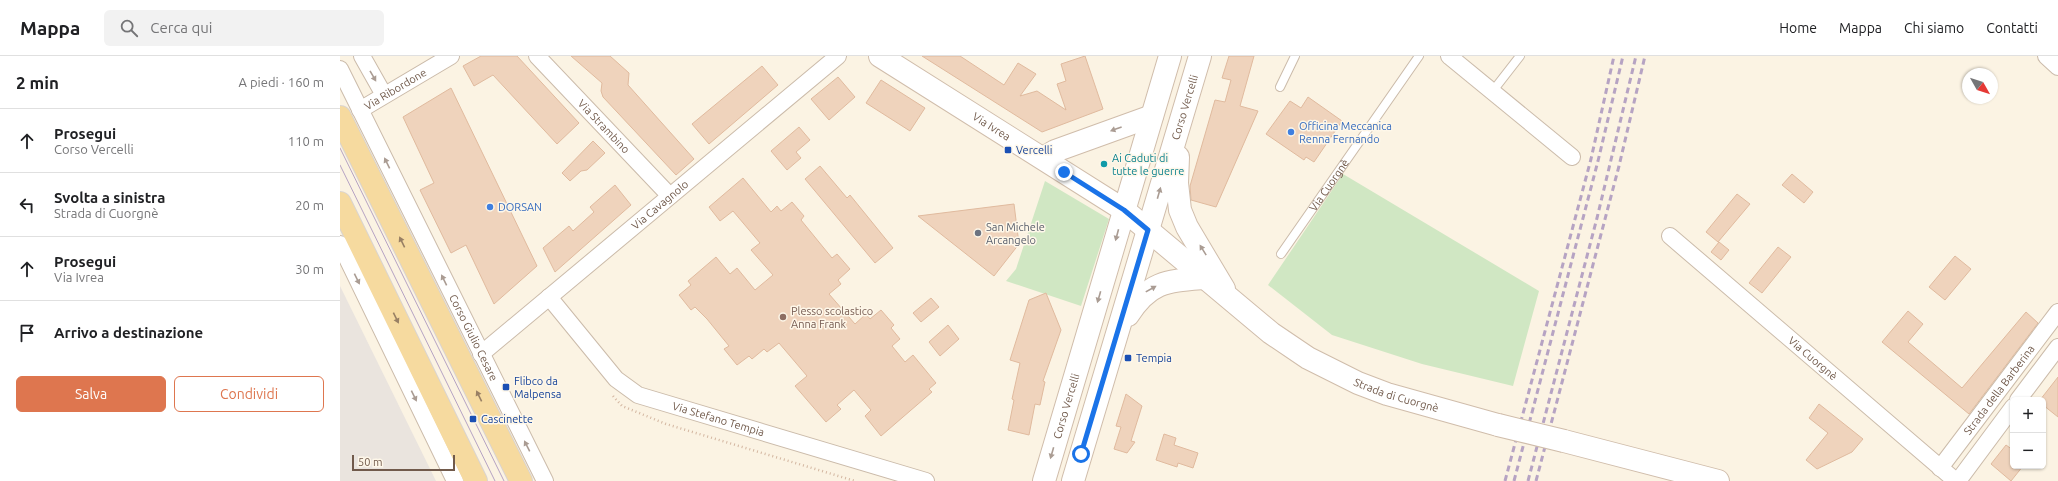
<!DOCTYPE html>
<html lang="it">
<head>
<meta charset="utf-8">
<style>
	:root { --surface:#fff; --page:#f2f2f2; --text:#202124; --muted:#757577; --line:#e0e0e0; --accent:#de764f }
	body { margin:0; font-family:Ubuntu,sans-serif; background:var(--page); color:var(--text) }
	.controls { position:absolute; right:12px; bottom:12px; display:grid; overflow:hidden; border-radius:6px; box-shadow:0 1px 3px #0004 }
	.controls button { width:36px; height:36px; display:grid; place-items:center; padding:0; border:0; border-bottom:1px solid var(--line); background:var(--surface); color:var(--text); font:20px sans-serif }
	.compass { position:absolute; left:1622px; top:12px; width:36px; height:36px; border-radius:50%; background:var(--surface); box-shadow:0 1px 3px #0004; rotate:129deg }
	.scale { position:absolute; left:12px; bottom:10px; width:103px; box-sizing:border-box; padding-left:4px; border:2px solid #715a4b; border-top:0; font-size:11px; line-height:14px; white-space:nowrap; color:#715a4b; -webkit-text-stroke:3px #fef7e9; paint-order:stroke }
	.stop { position:absolute; width:12px; height:12px; margin:-9px; border:3px solid #1a73e8; border-radius:50%; background:#fff }
	.stop.end { background:#1a73e8; border-color:#fff; box-shadow:0 1px 4px #0008 }
	.list { margin:0; padding:0; list-style:none }
	h2 { display:flex; justify-content:space-between; align-items:center; height:52px; margin:0; padding:0 16px; font-size:17px }
	h2 small { font-size:13px; font-weight:400; color:var(--muted) }
	.list li { display:grid; grid-template-columns:26px 1fr auto; gap:12px; align-items:center; box-sizing:border-box; height:64px; padding:0 16px; border-top:1px solid var(--line) }
	.list b { display:block; font-size:15px; white-space:nowrap }
	.list p { margin:0; font-size:13px; white-space:nowrap; color:var(--muted) }
	.list em { font-size:13px; font-style:normal; color:var(--muted) }
	.actions { display:flex; gap:8px; padding:12px 16px }
	.actions a { flex:1; padding:9px 0; border:1px solid var(--accent); border-radius:6px; text-align:center; font-size:14px; color:var(--accent) }
	.actions .main { background:var(--accent); color:#fff }
	.icon { flex:none; width:22px; height:22px; fill:none; stroke:currentColor; stroke-width:2; stroke-linecap:round; stroke-linejoin:round }
	.map { position:relative; flex:none; width:1718px; height:425px; overflow:hidden }
	header { display:flex; align-items:center; gap:24px; box-sizing:border-box; height:56px; padding:0 20px; background:var(--surface); border-bottom:1px solid var(--line) }
	header strong { font-size:19px }
	nav { display:flex; gap:22px; margin-inline-start:auto; font-size:14px }
	.search { width:280px; height:36px; background:var(--page); display:flex; align-items:center; gap:10px; box-sizing:border-box; padding:0 14px; border-radius:6px; color:var(--muted); font-size:15px }
	main { display:flex }
	aside { flex:1; background:var(--surface) }
	.map>svg:first-child { display:block }
</style>
</head>
<body>
<header>
<strong>Mappa</strong>
<div class="search"><svg class="icon" aria-label="search" viewBox="0 0 24 24"><circle cx="10" cy="10" r="6"/><path d="M15 15l6 6"/></svg>Cerca qui</div>
<nav><a>Home</a><a>Mappa</a><a>Chi siamo</a><a>Contatti</a></nav>
</header>
<main>
<aside>
<h2>2 min<small>A piedi · 160 m</small></h2>
<ul class="list">
<li><svg class="icon" aria-label="ahead" viewBox="0 0 24 24"><path d="M12 20V5M6 11l6-6 6 6"/></svg><div><b>Prosegui</b><p>Corso Vercelli</p></div><em>110 m</em></li>
<li><svg class="icon" aria-label="left" viewBox="0 0 24 24"><path d="M17 20v-9H6M10 6l-5 5 5 5"/></svg><div><b>Svolta a sinistra</b><p>Strada di Cuorgnè</p></div><em>20 m</em></li>
<li><svg class="icon" aria-label="ahead" viewBox="0 0 24 24"><path d="M12 20V5M6 11l6-6 6 6"/></svg><div><b>Prosegui</b><p>Via Ivrea</p></div><em>30 m</em></li>
<li><svg class="icon" aria-label="arrive" viewBox="0 0 24 24"><path d="M6 21V4h12l-3 4 3 4H6"/></svg><div><b>Arrivo a destinazione</b></div></li>
</ul>
<div class="actions"><a class="main">Salva</a><a>Condividi</a></div>
</aside>
<div class="map">
<svg width="1718" height="425" viewBox="0 0 1718 425">
	<rect width="100%" height="100%" fill="#fbf3e3"/>
	<!-- industrial -->
	<path fill="#eae4de" d="M0 230 96 425H0Z"/>
	<!-- green -->
	<path fill="#d0e7c3" d="M1003 118 1199 235 1173 330 1082 308 992 279 928 229Z
		M705 125 769 163 741 250 666 225 676 213Z"/>
	<!-- building -->
	<path fill="#efd3bc" stroke="#e0ba9e" d="M141 0H177L239 67 217 88 153 19 134 30 123 10Z
		M231 0H270L289 17 288 29 354 103 336 119 263 41 261 35 262 27Z
		M582 0H620L664 29 678 7 696 18 680 40 697 35 726 54 717 28 726 25 721 8 745 0 763 53 702 76Z
		M889 0H914L900 50 918 55 876 151 851 144 850 130 875 44 885 46 891 24 882 22Z
		M422 10 438 29 369 88 352 68Z
		M498 21 515 41 489 64 471 43Z
		M541 24 585 52 570 75 526 47Z
		M111 32 197 210 154 248 126 189 111 197 80 134 94 127 63 61Z
		M968 41 1002 65 974 106 966 101 964 104 926 78 950 45 961 52Z
		M459 71 470 84 456 96 461 102 447 114 431 95Z
		M253 85 265 97 247 114 241 115 230 125 222 117Z
		M480 110 507 142 510 139 553 192 535 207 465 123Z
		M1452 118 1473 136 1464 147 1442 129Z
		M403 122 431 156 437 150 441 155 452 146 464 160 461 164 492 202 497 198 510 213 498 224 501 228 489 238 515 268 526 258 530 263 541 254 554 269 551 272 560 283 552 290 565 306 573 299 596 327 589 333 592 336 541 380 525 360 531 354 514 334 497 349 501 353 486 366 455 330 467 320 439 287 427 296 424 293 412 303 409 300 397 309 384 293 389 290 367 263 355 251 351 254 339 239 351 229 348 225 376 201 390 218 397 212 415 234 433 219 411 194 420 187 393 155 380 165 369 151Z
		M275 129 291 149 215 216 203 192 229 170 233 175 254 156 250 151Z
		M1397 138 1410 148 1378 186 1366 176Z
		M674 148 679 188 654 220 578 160Z
		M1379 186 1389 194 1381 204 1371 196Z
		M1438 191 1451 201 1422 237 1409 227Z
		M1615 200 1631 213 1605 244 1589 231Z
		M706 237 721 274 703 325 705 326 700 349 695 348 689 379 668 374 674 344 672 343 680 307 670 304 689 244Z
		M591 242 599 251 581 266 573 257Z
		M1568 255 1583 268 1568 286 1622 332 1686 256 1698 267 1629 358 1542 286Z
		M608 269 619 283 600 300 589 286Z
		M1718 321V361L1703 349V344H1700Z
		M786 338 802 350 791 385 795 386 787 397 774 393 781 371 776 370Z
		M1479 348 1523 383 1512 396 1477 413 1466 404 1488 377 1469 362Z
		M824 378 836 382 834 389 858 397 853 412 838 407 837 411 816 404Z
		M1666 389 1673 394V410H1683L1671 425 1651 408Z"/>
	<g fill="none" stroke-linecap="round" stroke-linejoin="round">
		<!-- lane casing -->
		<g stroke="#cbbbaa" stroke-width="10">
			<g id="lane">
				<path d="M940 31 955 0"/>
				<path d="M1152 36 1180 0"/>
				<path id="s1" d="M941 198 1079 0"/>
			</g>
		</g>
		<!-- street casing -->
		<g stroke="#cbbbaa" stroke-width="18">
			<g id="street">
				<path d="M22 0 44 39"/>
				<path id="s2" d="M197 0 330 140"/>
				<path d="M1109 0 1232 101"/>
				<path d="M1706 0 1718 11"/>
				<path id="s3" d="M0 13 205 425"/>
				<path id="s4" d="M20 54 111 0"/>
				<path id="s5" d="M1330 180 1616 425"/>
				<path d="M0 188 115 425"/>
				<path id="s6" d="M209 241 276 323 298 339 586 425"/>
				<path id="s7" d="M141 298 498 0"/>
				<path d="M1678 344 1718 291"/>
				<path id="s8" d="M1600 412 1718 256"/>
				<path d="M1618 425 1673 351"/>
			</g>
		</g>
		<!-- secondary casing -->
		<g stroke="#d0bdab" stroke-width="24">
			<g id="secondary">
				<path id="s9" d="M540 0 784 154 931 277 968 302 1018 327 1047 338 1158 369"/>
				<path d="M838 101 837 127 840 154 847 171 884 233"/>
				<path d="M703 102 715 95 812 60"/>
				<path d="M788 259C810 225 827 225 865 222"/>
				<path d="M1224 385 1378 425"/>
				<path id="s10" d="M704 425 830 0"/>
				<path id="s11" d="M733 425 860 0"/>
			</g>
		</g>
		<!-- primary casing -->
		<g stroke="#dad4d0" stroke-width="24">
			<path id="primary" d="M0 61 181 425
				M0 147 136 425"/>
		</g>
		<!-- path -->
		<path stroke="#d3b6a0" stroke-width="2.5" stroke-dasharray="1 3" stroke-linecap="butt" d="M273 340 282 350 326 368 515 425"/>
		<!-- lane -->
		<use href="#lane" stroke="#fff" stroke-width="8"/>
		<!-- street -->
		<use href="#street" stroke="#fff" stroke-width="16"/>
		<!-- secondary -->
		<use href="#secondary" stroke="#fff" stroke-width="22"/>
		<!-- primary -->
		<use href="#primary" stroke="#f6da9f" stroke-width="22"/>
		<!-- tram -->
		<path stroke="#b6a3c3" stroke-width="1" d="M0 92 164 425
			M0 109 155 425"/>
		<!-- rail -->
		<path stroke="#b6a3c3" stroke-width="3" stroke-dasharray="6 4" stroke-linecap="butt" d="M1165 425 1251 103 1274 0
			M1174 425 1258 105 1283 0
			M1188 425 1257 162 1296 0
			M1196 425 1279 110 1305 0"/>
		<!-- secondary-bridge casing -->
		<g stroke="#d0bdab" stroke-width="24" stroke-linecap="butt">
			<path id="secondary-bridge" d="M1158 369 1224 385"/>
		</g>
		<!-- secondary-bridge -->
		<use href="#secondary-bridge" stroke="#fff" stroke-width="22"/>
	</g>
	<!-- one-way arrows -->
	<defs><path id="oneway-solid" d="M-6-.8H1V-3.2L6.5 0L1 3.2V.8H-6Z"/></defs>
	<g fill="#aa9c93">
		<use href="#oneway-solid" transform="translate(33 20) rotate(60)"/>
		<use href="#oneway-solid" transform="translate(776 73) rotate(160)"/>
		<use href="#oneway-solid" transform="translate(47 107) rotate(-116)"/>
		<use href="#oneway-solid" transform="translate(819 137) rotate(-74)"/>
		<use href="#oneway-solid" transform="translate(777 179) rotate(105)"/>
		<use href="#oneway-solid" transform="translate(863 194) rotate(-122)"/>
		<use href="#oneway-solid" transform="translate(17 223) rotate(64)"/>
		<use href="#oneway-solid" transform="translate(104 224) rotate(-116)"/>
		<use href="#oneway-solid" transform="translate(811 233) rotate(-29)"/>
		<use href="#oneway-solid" transform="translate(759 241) rotate(106)"/>
		<use href="#oneway-solid" transform="translate(74 340) rotate(64)"/>
		<use href="#oneway-solid" transform="translate(187 390) rotate(-117)"/>
		<use href="#oneway-solid" transform="translate(712 397) rotate(106)"/>
	</g>
	<g fill="#998064">
		<use href="#oneway-solid" transform="translate(62 186) rotate(-116)"/>
		<use href="#oneway-solid" transform="translate(56 262) rotate(64)"/>
		<use href="#oneway-solid" transform="translate(139 340) rotate(-116)"/>
	</g>
	<g fill="none" stroke-linecap="round" stroke-linejoin="round">
		<!-- route -->
		<path stroke="#1a73e8" stroke-width="5" d="M724 116 784 154 808 174 741 398"/>
	</g>
	<!-- markers -->
	<g fill="#3f7fe0" stroke="#fef7e9" stroke-width="1.5">
		<circle cx="951" cy="76" r="4"/>
		<circle cx="150" cy="151" r="4"/>
	</g>
	<g fill="#1a4fb4" stroke="#fef7e9" stroke-width="1.5">
		<rect x="664" y="90" width="8" height="8" rx="2"/>
		<rect x="784" y="298" width="8" height="8" rx="2"/>
		<rect x="162" y="327" width="8" height="8" rx="2"/>
		<rect x="129" y="359" width="8" height="8" rx="2"/>
	</g>
	<circle fill="#0f9aa8" stroke="#fef7e9" stroke-width="1.5" cx="764" cy="108" r="4"/>
	<circle fill="#6b7280" stroke="#fef7e9" stroke-width="1.5" cx="638" cy="177" r="4"/>
	<circle fill="#8d6e63" stroke="#fef7e9" stroke-width="1.5" cx="443" cy="261" r="4"/>
	<g text-anchor="middle" stroke-width="3" stroke-linejoin="round" paint-order="stroke">
		<!-- street labels -->
		<g font-size="11" fill="#715a4b" stroke="#fef7e9">
			<text dy="4" stroke="none"><textPath href="#s4" startOffset="41">Via Ribordone</textPath></text>
			<text dy="4" stroke="none"><textPath href="#s11" startOffset="390">Corso Vercelli</textPath></text>
			<text dy="4" stroke="none"><textPath href="#s2" startOffset="97">Via Strambino</textPath></text>
			<text dy="4" stroke="none"><textPath href="#s9" startOffset="132">Via Ivrea</textPath></text>
			<text dy="4" stroke="none"><textPath href="#s1" startOffset="84">Via Cuorgnè</textPath></text>
			<text dy="4" stroke="none"><textPath href="#s7" startOffset="233">Via Cavagnolo</textPath></text>
			<text dy="4" stroke="none"><textPath href="#s3" startOffset="300">Corso Giulio Cesare</textPath></text>
			<text dy="4" stroke="none"><textPath href="#s5" startOffset="188">Via Cuorgnè</textPath></text>
			<text dy="4" stroke="none"><textPath href="#s8" startOffset="98">Strada della Barberina</textPath></text>
			<text dy="4" stroke="none"><textPath href="#s9" startOffset="621">Strada di Cuorgnè</textPath></text>
			<text dy="4" stroke="none"><textPath href="#s10" startOffset="78">Corso Vercelli</textPath></text>
			<text dy="4" stroke="none"><textPath href="#s6" startOffset="217">Via Stefano Tempia</textPath></text>
		</g>
		<!-- shop labels -->
		<g font-size="11" fill="#366cbe" stroke="#fef7e9" text-anchor="start">
			<text x="959" y="74">Officina Meccanica<tspan x="959" dy="13">Renna Fernando</tspan></text>
			<text x="158" y="155">DORSAN</text>
		</g>
		<!-- transit labels -->
		<g font-size="11" fill="#164399" stroke="#fef7e9" text-anchor="start">
			<text x="676" y="98">Vercelli</text>
			<text x="796" y="306">Tempia</text>
			<text x="174" y="329">Flibco da<tspan x="174" dy="13">Malpensa</tspan></text>
			<text x="141" y="367">Cascinette</text>
		</g>
		<!-- culture labels -->
		<g font-size="11" fill="#0d838f" stroke="#fef7e9" text-anchor="start">
			<text x="772" y="106">Ai Caduti di<tspan x="772" dy="13">tutte le guerre</tspan></text>
		</g>
		<!-- worship labels -->
		<g font-size="11" fill="#5b616d" stroke="#fef7e9" text-anchor="start">
			<text x="646" y="175">San Michele<tspan x="646" dy="13">Arcangelo</tspan></text>
		</g>
		<!-- education labels -->
		<g font-size="11" fill="#785e54" stroke="#fef7e9" text-anchor="start">
			<text x="451" y="259">Plesso scolastico<tspan x="451" dy="13">Anna Frank</tspan></text>
		</g>
	</g>
</svg>
<div class="controls">
<button>+</button>
<button>−</button>
</div>
<svg class="compass" viewBox="-18 -18 36 36"><path d="M0-13l5 13h-10z" fill="#e53935"/><path d="M0 13l5-13h-10z" fill="#757577"/></svg>
<div class="scale">50 m</div>
<div class="stop" style="left:741px;top:398px"></div>
<div class="stop end" style="left:724px;top:116px"></div>
</div>
</main>
</body>
</html>
